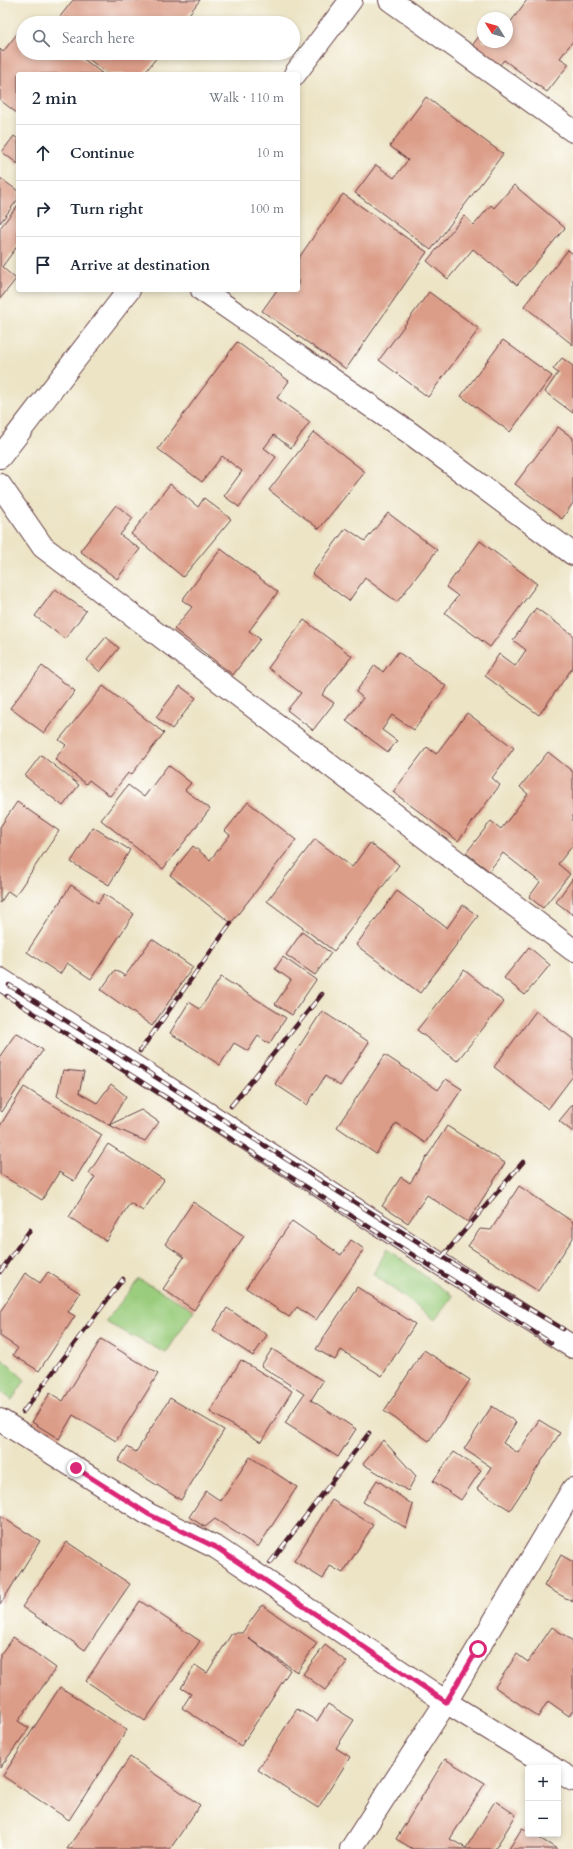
<!DOCTYPE html>
<html lang="en">
<head>
<meta charset="utf-8">
<style>
	:root { --surface:#fff; --page:#f2f2f3; --text:#1f2937; --muted:#747a83; --line:#e0e1e3 }
	body { margin:0; font-family:Cardo,serif; background:var(--page); color:var(--text) }
	.controls { position:absolute; right:12px; bottom:12px; display:grid; overflow:hidden; border-radius:4px; box-shadow:0 2px 6px #0003 }
	.controls button { width:36px; height:36px; display:grid; place-items:center; padding:0; border:0; border-bottom:1px solid var(--line); background:var(--surface); color:var(--text); font:20px sans-serif }
	.compass { position:absolute; left:477px; top:12px; width:36px; height:36px; border-radius:50%; background:var(--surface); box-shadow:0 2px 6px #0003; rotate:307deg }
	.stop { position:absolute; width:12px; height:12px; margin:-9px; border:3px solid #db2777; border-radius:50%; background:#fff }
	.stop.end { background:#db2777; border-color:#fff; box-shadow:0 1px 4px #0008 }
	.list { margin:0; padding:0; list-style:none }
	h2 { display:flex; justify-content:space-between; align-items:center; height:52px; margin:0; padding:0 16px; font-size:17px }
	h2 small { font-size:13px; font-weight:400; color:var(--muted) }
	.list li { display:grid; grid-template-columns:26px 1fr auto; gap:12px; align-items:center; box-sizing:border-box; height:56px; padding:0 16px; border-top:1px solid var(--line) }
	.list b { display:block; font-size:15px; white-space:nowrap }
	.list em { font-size:13px; font-style:normal; color:var(--muted) }
	.icon { flex:none; width:22px; height:22px; fill:none; stroke:currentColor; stroke-width:2; stroke-linecap:round; stroke-linejoin:round }
	.map { position:relative; flex:none; width:573px; height:1849px; overflow:hidden }
	.search { position:absolute; background:var(--surface); box-shadow:0 2px 6px #0003; left:16px; top:16px; width:284px; height:44px; display:flex; align-items:center; gap:10px; box-sizing:border-box; padding:0 14px; border-radius:22px; color:var(--muted); font-size:15px }
	.panel { position:absolute; background:var(--surface); box-shadow:0 2px 6px #0003; left:16px; top:72px; width:284px; height:220px; border-radius:4px }
	.map>svg:first-child { display:block }
</style>
</head>
<body>
<div class="map">
<svg width="573" height="1849" viewBox="0 0 573 1849">
	<rect width="100%" height="100%" fill="#fdfcf7"/>
	<filter id="ink" filterUnits="userSpaceOnUse"><feTurbulence type="fractalNoise" baseFrequency=".025" numOctaves="2"/><feDisplacementMap in="SourceGraphic" scale="8" xChannelSelector="R" yChannelSelector="G"/><feConvolveMatrix kernelMatrix="1 2 1 2 8 2 1 2 1" color-interpolation-filters="sRGB"/></filter>
	<filter id="wash" filterUnits="userSpaceOnUse"><feTurbulence type="fractalNoise" baseFrequency=".012" numOctaves="4" result="noise"/><feDisplacementMap in="SourceGraphic" scale="16" xChannelSelector="R" yChannelSelector="G"/><feGaussianBlur stdDeviation="0.9" result="paint"/><feColorMatrix in="noise" values="0 0 0 0 0 0 0 0 0 0 0 0 0 0 0 0 0 1.4 0 .05"/><feComposite in="paint" operator="in"/></filter>
	<g filter="url(#wash)">
		<rect width="100%" height="100%" fill="#ede4c6"/>
		<!-- green -->
		<path fill="#99cc7c" stroke="#727654" d="M387 1249 453 1296 435 1320 373 1274Z
			M139 1279 194 1310 166 1353 105 1322Z
			M0 1357 25 1380 12 1400 0 1391Z"/>
		<g id="blocks">
			<!-- building -->
			<path fill="#dc9d88" d="M73 0H200L182 23H66L59 18Z
				M527 0H573V41L560 58 569 64 547 92 504 60 498 67 471 47 483 31V42H507V27Z
				M23 26V53H76L103 74H18V114L0 100V49L3 52Z
				M83 53H160L144 74H108L82 54Z
				M426 97 503 154 431 250 355 193 376 165 394 178 408 160 390 146Z
				M14 136 18 139V164L2 152Z
				M0 178 18 191V199L0 223Z
				M514 185 565 228 517 285 473 249 448 279 427 261 464 216 474 225 491 205 494 208Z
				M343 194 427 252 346 369 262 311 277 290H298V259Z
				M18 205V245L2 267 16 279 0 299V228Z
				M568 250 573 254V345L524 306Z
				M429 292 479 329 428 397 379 360Z
				M503 340 552 376 510 432 461 396Z
				M237 342 289 381 277 398 310 422 291 448 274 435 264 448 276 457 239 507 224 496 242 471 222 456 202 482 158 449Z
				M562 358 573 366V413L545 392 558 373 553 369Z
				M558 427 573 438V503L562 519 515 484Z
				M314 432 365 472 319 529 269 490Z
				M170 484 198 507 204 498 231 519 183 577 131 534Z
				M116 505 133 518 120 535 140 549 117 579 80 551Z
				M388 513 437 550 397 602 365 578 349 601 312 574 346 528 365 541Z
				M480 541 537 584 490 647 445 613 458 596 446 587Z
				M221 549 278 592 249 631 260 639 233 675 174 629 192 607 182 600Z
				M55 589 86 611 65 639 35 616Z
				M536 608 573 635V667L539 715 485 676 499 654 515 666 526 650 513 640Z
				M304 620 352 656 322 695 334 703 313 730 287 710 301 693 268 668Z
				M106 637 119 648 100 672 87 660Z
				M398 652 446 686 414 730 392 715 382 730 397 741 388 752 346 721 363 698 356 692 375 665 383 672Z
				M42 666 75 691 44 733 10 708Z
				M103 686 164 733 131 775 128 773 110 796 89 780 86 784 55 759 66 745 59 740Z
				M180 686 196 698 172 729 156 717Z
				M467 713 514 748 492 778 500 785 458 841 393 792 427 747 436 754Z
				M548 752 573 772V845L558 864 570 874 543 908 529 897 540 882 503 853 489 871 466 853 491 821 501 829 528 794 520 787Z
				M41 755 79 785 63 806 25 776Z
				M168 765 191 783 185 790 210 809 163 869 101 820 128 785 144 797Z
				M17 802 59 831 15 896 8 891 0 903V827Z
				M248 802 296 840 231 923 170 875 193 846 210 860 230 835 225 831Z
				M93 827 130 850 109 885 71 862Z
				M315 839 352 867 370 843 399 865 334 951 267 901Z
				M573 878V915L556 902Z
				M71 885 98 903 104 894 134 914 91 979 67 963 60 974 27 952Z
				M397 891 447 928 463 905 478 916 420 993 356 945Z
				M302 932 331 953 315 975 286 955Z
				M152 939 193 967 152 1026 101 990 115 970 125 976Z
				M529 947 550 965 525 995 504 978Z
				M283 957 316 980 292 1015 275 1004 291 980 275 969Z
				M464 970 504 1002 457 1061 417 1030Z
				M221 977 286 1018 269 1044 258 1036 248 1051 234 1043 220 1065 170 1033 189 1002 200 1009Z
				M322 1011 369 1042 340 1086 325 1076 307 1105 275 1084Z
				M536 1011 573 1039V1076L548 1109 494 1067Z
				M16 1033 43 1050 2 1112 0 1110V1056Z
				M385 1055 438 1090 446 1079 462 1089 425 1143 396 1123 376 1154 337 1127Z
				M63 1070 84 1072 79 1093 97 1103 111 1084 126 1096 109 1125 57 1096Z
				M24 1087 102 1135 74 1181 59 1172 42 1200 0 1174V1126Z
				M573 1104V1132L559 1121Z
				M141 1110 159 1122 145 1141 109 1125Z
				M447 1126 505 1163 468 1222 427 1195 408 1223 382 1206 401 1177 410 1183Z
				M108 1144 164 1180 143 1211 130 1203 106 1241 69 1217 95 1177 89 1173Z
				M519 1186 573 1222V1238L538 1291 468 1246 480 1229 491 1230Z
				M193 1202 244 1236 194 1310 163 1289 184 1257 165 1244Z
				M292 1221 341 1255 351 1240 364 1249 316 1320 297 1307 289 1317 246 1288Z
				M48 1272 80 1293 68 1312 75 1316 39 1371 13 1355 18 1348 0 1336V1312L25 1273 40 1283Z
				M357 1287 415 1324 382 1376 341 1350 335 1360 316 1349Z
				M227 1308 267 1335 253 1356 213 1330Z
				M101 1339 158 1374 116 1441 73 1415 59 1439 32 1422 50 1393 63 1401Z
				M272 1349 323 1381 311 1400 356 1429 338 1457 285 1423 304 1394 261 1366Z
				M424 1350 470 1380 429 1441 384 1411Z
				M241 1360 292 1391 261 1442 210 1412Z
				M170 1398 224 1430 181 1500 118 1461 127 1447 136 1452Z
				M492 1406 516 1422 503 1443 518 1453 539 1420 560 1433 510 1510 477 1489 491 1467 464 1449Z
				M383 1440 416 1476 408 1491 363 1464Z
				M454 1452 481 1470 461 1500 433 1481Z
				M250 1457 297 1487 258 1547 215 1519 205 1527 189 1517 206 1491 221 1501Z
				M377 1480 413 1505 406 1528 363 1502Z
				M332 1500 373 1525 343 1573 330 1566 323 1579 294 1561Z
				M0 1516 40 1541 0 1605Z
				M67 1542 130 1584 85 1650 22 1607Z
				M561 1555 573 1562V1602L544 1586Z
				M140 1601 200 1641 145 1721 86 1681Z
				M262 1605 317 1643 297 1672 248 1638 290 1670 241 1746 182 1708 191 1694 181 1688 195 1665 207 1673 232 1633H242Z
				M552 1627 573 1641V1710L569 1716 548 1701 538 1717 495 1687 517 1654 528 1662Z
				M13 1637 56 1668 18 1721 29 1728 0 1768V1655Z
				M325 1645 347 1662 325 1690 303 1674Z
				M60 1687 127 1730 69 1820 3 1776Z
				M328 1704 354 1720 336 1748 350 1757 318 1808 258 1770 297 1709 317 1721Z
				M130 1757 200 1805 170 1849H67Z
				M445 1759 485 1783 450 1839 466 1848 495 1801 516 1815 495 1849H413L396 1839Z
				M522 1828 528 1831V1834H533L557 1849H509Z"/>
		</g>
	</g>
	<g filter="url(#ink)">
		<use href="#blocks" fill-opacity="0" stroke="#623d42" stroke-width="1"/>
		<g fill="none" stroke-linecap="round" stroke-linejoin="round">
			<!-- minor casing -->
			<g stroke="#623d42" stroke-width="24">
				<path id="minor" d="M390 0 573 131
					M202 290 410 433 573 554
					M0 485 43 547 573 950
					M0 979 454 1273 573 1347
					M0 1420 148 1514 217 1548 446 1702 553 1768
					M558 1771 573 1780
					M351 1849 446 1702 573 1489"/>
			</g>
			<!-- major casing -->
			<g stroke="#623d42" stroke-width="24">
				<path id="major" d="M295 74 351 0
					M0 457 129 290"/>
			</g>
			<!-- minor -->
			<use href="#minor" stroke="#fff" stroke-width="22"/>
			<!-- major -->
			<use href="#major" stroke="#fff" stroke-width="22"/>
			<!-- rail casing -->
			<g stroke="#4a1f2b" stroke-width="4.5">
				<path id="rail" d="M9 985 442 1257 563 1329
					M7 996 551 1343
					M140 1051 231 923
					M231 1106 322 994
					M442 1257 523 1162
					M0 1272 30 1230
					M23 1412 123 1279
					M270 1563 369 1433"/>
			</g>
			<!-- rail -->
			<use href="#rail" stroke="#fdfcf7" stroke-width="3" stroke-dasharray="9" stroke-linecap="butt"/>
		</g>
	</g>
	<g fill="none" stroke-linecap="round" stroke-linejoin="round" filter="url(#ink)">
		<!-- route -->
		<path stroke="#db2777" stroke-width="5" d="M76 1468 148 1514 217 1548 446 1702 478 1649"/>
	</g>
</svg>
<div class="controls">
<button>+</button>
<button>−</button>
</div>
<svg class="compass" viewBox="-18 -18 36 36"><path d="M0-13l5 13h-10z" fill="#e53935"/><path d="M0 13l5-13h-10z" fill="#747a83"/></svg>
<div class="stop" style="left:478px;top:1649px"></div>
<div class="stop end" style="left:76px;top:1468px"></div>
<div class="search"><svg class="icon" aria-label="search" viewBox="0 0 24 24"><circle cx="10" cy="10" r="6"/><path d="M15 15l6 6"/></svg>Search here</div>
<section class="panel">
<h2>2 min<small>Walk · 110 m</small></h2>
<ul class="list">
<li><svg class="icon" aria-label="ahead" viewBox="0 0 24 24"><path d="M12 20V5M6 11l6-6 6 6"/></svg><div><b>Continue</b></div><em>10 m</em></li>
<li><svg class="icon" aria-label="right" viewBox="0 0 24 24"><path d="M7 20v-9h11M14 6l5 5-5 5"/></svg><div><b>Turn right</b></div><em>100 m</em></li>
<li><svg class="icon" aria-label="arrive" viewBox="0 0 24 24"><path d="M6 21V4h12l-3 4 3 4H6"/></svg><div><b>Arrive at destination</b></div></li>
</ul>
</section>
</div>
</body>
</html>
